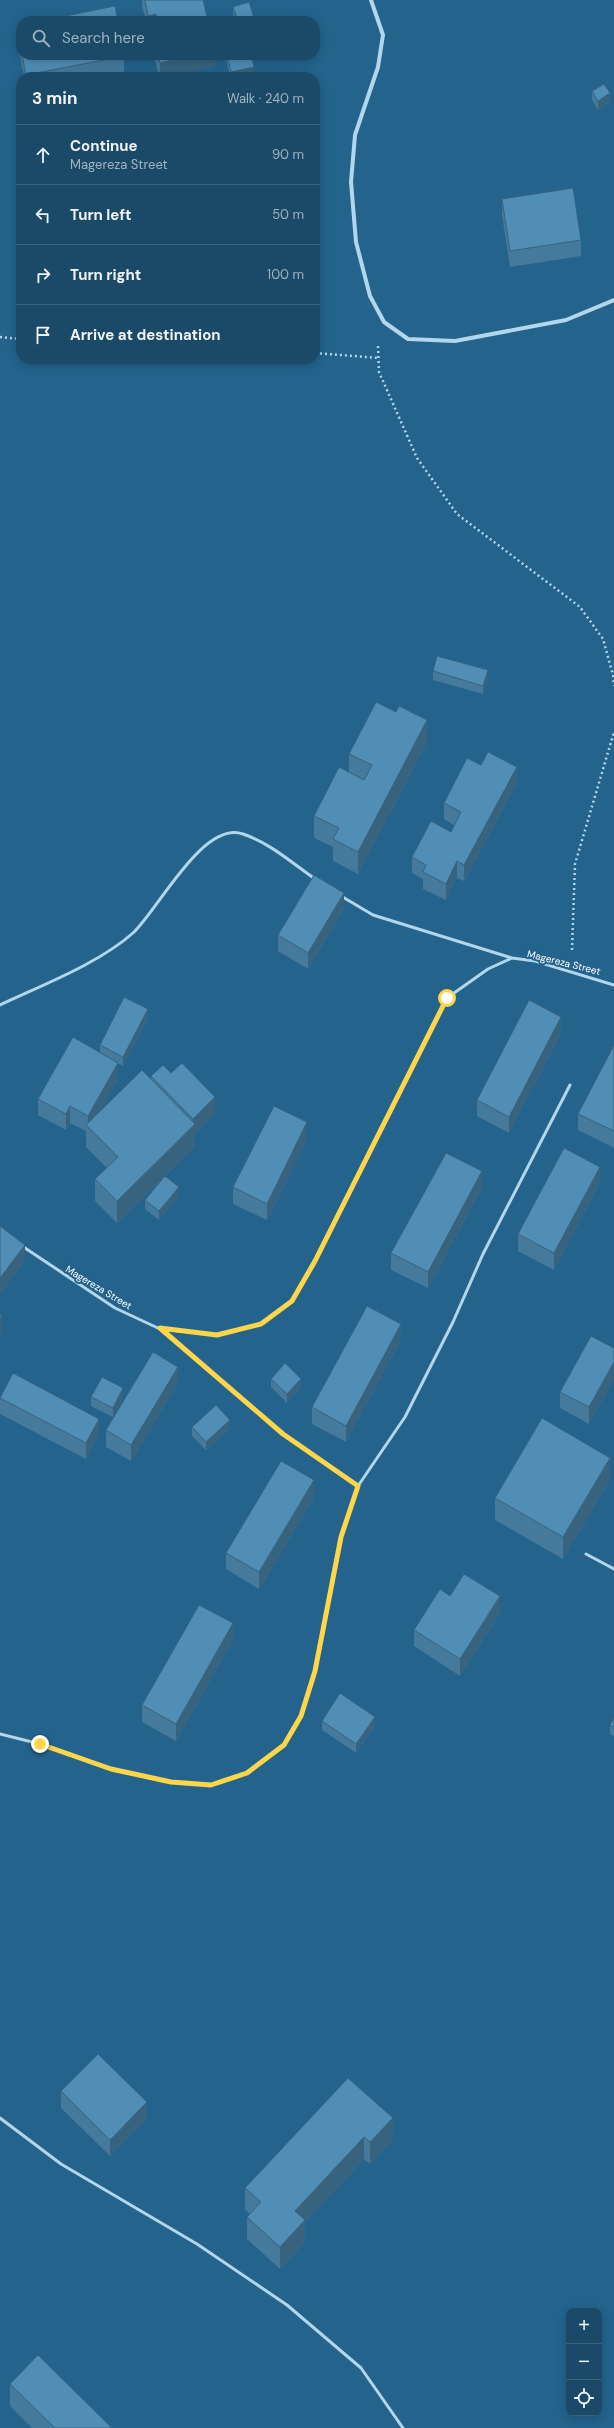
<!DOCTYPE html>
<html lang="en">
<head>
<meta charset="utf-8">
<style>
	:root { --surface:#1b4a69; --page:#24516f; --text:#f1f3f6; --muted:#a0b3c0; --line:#39627d }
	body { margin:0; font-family:"DM Sans",sans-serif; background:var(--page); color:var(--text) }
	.controls { position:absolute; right:12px; bottom:12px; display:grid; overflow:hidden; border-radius:8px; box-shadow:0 2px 10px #0003 }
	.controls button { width:36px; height:36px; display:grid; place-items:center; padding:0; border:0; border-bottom:1px solid var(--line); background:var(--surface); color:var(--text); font:20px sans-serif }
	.stop { position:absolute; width:12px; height:12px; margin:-9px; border:3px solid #ffd54a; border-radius:50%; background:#fff }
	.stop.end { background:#ffd54a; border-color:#fff; box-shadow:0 1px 4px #0008 }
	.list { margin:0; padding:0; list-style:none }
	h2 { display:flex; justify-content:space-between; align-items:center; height:52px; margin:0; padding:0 16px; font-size:17px }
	h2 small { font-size:13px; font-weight:400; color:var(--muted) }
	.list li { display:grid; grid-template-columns:26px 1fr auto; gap:12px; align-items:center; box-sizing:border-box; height:60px; padding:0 16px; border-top:1px solid var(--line) }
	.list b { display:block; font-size:15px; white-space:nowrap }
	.list p { margin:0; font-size:13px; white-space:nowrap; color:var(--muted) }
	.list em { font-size:13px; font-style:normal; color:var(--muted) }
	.icon { flex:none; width:22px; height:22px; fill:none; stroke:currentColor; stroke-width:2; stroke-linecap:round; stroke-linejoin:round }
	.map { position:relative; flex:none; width:614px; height:2428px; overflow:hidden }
	.search { position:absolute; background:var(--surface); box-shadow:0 2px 10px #0003; left:16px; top:16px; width:304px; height:44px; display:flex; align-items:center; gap:10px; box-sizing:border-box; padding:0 14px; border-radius:16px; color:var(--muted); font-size:15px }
	.panel { position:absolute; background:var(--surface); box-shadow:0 2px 10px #0003; left:16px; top:72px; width:304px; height:292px; border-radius:16px }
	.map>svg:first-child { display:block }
</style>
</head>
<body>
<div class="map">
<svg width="614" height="2428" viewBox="0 0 614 2428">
	<rect width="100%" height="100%" fill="#24638c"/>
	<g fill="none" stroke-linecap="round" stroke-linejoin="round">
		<!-- path -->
		<path stroke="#b2d6eb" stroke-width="2.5" stroke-dasharray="2 3" stroke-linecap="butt" d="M0 337 21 339
			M378 346 379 372 417 458 457 514 580 607 603 639 613 675 614 686
			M315 353 379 358
			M572 950 575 864 614 732"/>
		<!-- service -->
		<path stroke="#b2d6eb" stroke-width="3" d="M341 896 373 915 512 958
			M0 1005C42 985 98 964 133 933 158 910 203 820 243 834 270 843 292 863 315 879
			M22 1246 115 1308 160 1329 217 1335 261 1324 292 1301 315 1261 447 998 488 969 512 958 535 961 614 985
			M160 1329 283 1434 358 1486
			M586 1554 614 1569
			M0 1734 40 1744 111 1769 171 1782 211 1785 247 1773 284 1745 301 1716 315 1671 341 1537 358 1486 405 1417 453 1322 483 1254 570 1085
			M0 2118 61 2164 197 2244 287 2305 361 2368 403 2428"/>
		<!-- minor -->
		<path stroke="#b2d6eb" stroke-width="4" d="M371 0 383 35 378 67 355 135 351 182 356 242 370 296 384 322 408 339 455 341 566 320 614 300"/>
	</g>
	<!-- wall -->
	<path fill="#457a9c" d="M142 0H203L208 21H146L142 6Z
		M233 7 254 21H235L233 15Z
		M21 25V55H124V72L99 77H24L17 42V26Z
		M154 55H215V66L169 77H159Z
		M225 55H251L254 76 248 77H230Z
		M592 91 610 102 598 110 592 100Z
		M502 199 581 240V256L510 267 502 215Z
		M433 671 488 679 483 694 433 680Z
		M427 742 358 874 333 861V847L314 838V816L349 772V754Z
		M517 783 464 881 457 878 446 900 423 889V879L412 873V857L451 832 454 825 444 819V803Z
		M344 909 308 969 278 951V935Z
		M148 1018 123 1066 118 1063V1079L100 1111 151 1080V1076L171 1073 215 1114 195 1133V1146L165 1176 179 1196 159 1220 145 1209V1200L163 1178 117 1223 95 1201V1179L107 1168 86 1147V1131L70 1123 66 1130 38 1115V1099L100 1052V1045Z
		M561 1033 509 1133 477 1116V1100Z
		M614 1045V1148L578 1130V1114Z
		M307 1139 267 1220 233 1204V1187Z
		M600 1183 554 1270 518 1251V1234Z
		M482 1188 428 1288 391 1270V1253Z
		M401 1340 346 1442 312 1424V1407Z
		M614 1348V1379L589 1424 560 1408V1392Z
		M271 1379 301 1387 287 1403 271 1387Z
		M178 1383 131 1461 106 1447V1430Z
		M91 1397H123L113 1417 91 1406Z
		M0 1398 99 1435 86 1459 0 1414Z
		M192 1427 230 1429 206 1450 192 1436Z
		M610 1480 563 1559 495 1520V1498Z
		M314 1497 259 1589 226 1569V1553Z
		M450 1596 500 1613 460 1676 414 1646V1630Z
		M233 1640 176 1741 142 1722V1705Z
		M614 1718V1736L610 1734V1725Z
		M322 1721 375 1726 356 1753 322 1730Z
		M348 2078 393 2140 370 2164 364 2159 305 2222V2242L280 2269 247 2239V2217L250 2214 245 2210V2188Z
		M61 2091 147 2119 110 2156 61 2108Z
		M10 2384 112 2428H32L10 2406Z"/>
	<!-- shaded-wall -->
	<path fill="#38637f" d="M156 14V21H148V16Z
		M254 18V21H244Z
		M193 55H215V66L169 77H160V63Z
		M254 67V76L248 77H231V72Z
		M610 93V102L598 110V101Z
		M488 670V679L483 694V686Z
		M427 720V742L358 874V852Z
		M517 767V783L464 881V865Z
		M457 861V878L446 900V884Z
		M344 893V909L308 969V953Z
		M148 1009V1018L123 1066V1057Z
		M561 1017V1033L509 1133V1117Z
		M118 1063V1079L90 1129 88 1128V1116Z
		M215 1097V1114L195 1133V1146L117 1223V1201L193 1127V1119Z
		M70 1106V1123L66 1130V1114Z
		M307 1122V1139L267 1220V1204Z
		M600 1167V1183L554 1270V1253Z
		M482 1171V1188L428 1288V1272Z
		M179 1187V1196L159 1220V1211Z
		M25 1245V1261L0 1295V1278Z
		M2 1316V1332L0 1335V1319Z
		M401 1324V1340L346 1442V1426Z
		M614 1362V1379L589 1424V1407Z
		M178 1367V1383L131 1461V1445Z
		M301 1379V1387L287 1403V1394Z
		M123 1388V1397L113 1417V1408Z
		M99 1419V1435L86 1459V1443Z
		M230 1420V1429L206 1450V1442Z
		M610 1458V1480L563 1559V1537Z
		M314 1480V1497L259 1589V1572Z
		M500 1596V1613L460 1676V1659Z
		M233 1623V1640L176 1741V1724Z
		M375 1717V1726L356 1753V1744Z
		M147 2102V2119L110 2156V2140Z
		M393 2118V2140L370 2164V2142Z
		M364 2137V2159L305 2222V2242L280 2269V2247L295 2211Z"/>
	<!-- building -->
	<path fill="#508eb5" stroke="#38637f" d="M145 0H203L208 21H157L156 14 148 16Z
		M249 2 254 18 244 21H238L233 7Z
		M115 6 118 21H41Z
		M21 25V48L17 26Z
		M22 55H124V56L26 75Z
		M158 55H193L160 63Z
		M227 55H251L254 67 231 72Z
		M185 72 186 77H173Z
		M604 84 610 93 598 101 592 91Z
		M573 188 581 240 510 251 502 199Z
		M437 656 488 670 483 686 433 671Z
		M376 702 396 712 399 706 427 720 358 852 333 839 339 828 314 816 339 767 364 780 372 765 349 754Z
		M488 752 517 767 464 865 457 861 446 884 423 872 426 865 412 857 431 821 451 832 461 812 444 803 467 758 481 765Z
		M314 875 344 893 308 953 278 935Z
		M124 997 148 1009 123 1057 100 1045Z
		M529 1000 561 1017 509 1117 477 1100Z
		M73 1037 118 1063 88 1116 70 1106 66 1114 38 1099Z
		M614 1045V1131L578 1114Z
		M182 1063 215 1097 193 1119 151 1076 163 1065 171 1073Z
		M142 1070 195 1124 117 1201 95 1179 118 1157 86 1125Z
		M274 1106 307 1122 267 1204 233 1187Z
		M564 1148 600 1167 554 1253 518 1234Z
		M446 1153 482 1171 428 1272 391 1253Z
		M165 1176 179 1187 159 1211 145 1200Z
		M0 1226 25 1245 0 1278Z
		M367 1306 401 1324 346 1426 312 1407Z
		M0 1314 2 1316 0 1319Z
		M591 1336 614 1348V1362L589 1407 560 1392Z
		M153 1352 178 1367 131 1445 106 1430Z
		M285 1363 301 1379 287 1394 271 1379Z
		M13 1373 99 1419 86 1443 0 1398Z
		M102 1377 123 1388 113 1408 91 1397Z
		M216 1405 230 1420 206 1442 192 1427Z
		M542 1418 610 1458 563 1537 495 1498Z
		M281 1461 314 1480 259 1572 226 1553Z
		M464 1574 500 1596 460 1659 414 1630 440 1589 450 1596Z
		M199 1605 233 1623 176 1724 142 1705Z
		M340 1693 375 1717 356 1744 322 1721Z
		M614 1718V1727L610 1725Z
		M98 2054 147 2102 110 2140 61 2091Z
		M348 2078 393 2118 370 2142 364 2137 295 2211 305 2220 280 2247 247 2217 261 2202 245 2188Z
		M38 2355 112 2428H55L10 2384Z"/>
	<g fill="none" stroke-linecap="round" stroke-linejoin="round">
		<!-- route -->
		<path stroke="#ffd54a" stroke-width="5" d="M40 1744 111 1769 171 1782 211 1785 247 1773 284 1745 301 1716 315 1671 341 1537 358 1486 283 1434 160 1328 217 1335 261 1324 292 1301 315 1261 447 998"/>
	</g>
	<g text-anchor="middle" stroke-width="4" stroke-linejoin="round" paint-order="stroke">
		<!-- street labels -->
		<g font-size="10" fill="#fff" stroke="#24638c">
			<text transform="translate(564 962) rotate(14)" y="4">Magereza Street</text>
			<text transform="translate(99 1287) rotate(31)" y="4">Magereza Street</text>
		</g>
	</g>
</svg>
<div class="controls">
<button>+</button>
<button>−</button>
<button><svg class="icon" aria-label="locate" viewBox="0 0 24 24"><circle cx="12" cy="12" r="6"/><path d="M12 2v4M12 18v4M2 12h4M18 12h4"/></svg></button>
</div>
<div class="stop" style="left:447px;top:998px"></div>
<div class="stop end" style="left:40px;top:1744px"></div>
<div class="search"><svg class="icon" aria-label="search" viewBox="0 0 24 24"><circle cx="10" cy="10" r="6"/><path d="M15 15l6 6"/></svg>Search here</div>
<section class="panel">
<h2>3 min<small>Walk · 240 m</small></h2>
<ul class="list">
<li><svg class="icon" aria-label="ahead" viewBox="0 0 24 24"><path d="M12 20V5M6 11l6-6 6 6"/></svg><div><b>Continue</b><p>Magereza Street</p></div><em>90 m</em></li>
<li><svg class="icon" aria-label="left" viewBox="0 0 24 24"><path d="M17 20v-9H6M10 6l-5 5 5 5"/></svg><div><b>Turn left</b></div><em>50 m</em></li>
<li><svg class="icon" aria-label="right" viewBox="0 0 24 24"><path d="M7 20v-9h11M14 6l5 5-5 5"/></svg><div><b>Turn right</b></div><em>100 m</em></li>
<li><svg class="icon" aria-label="arrive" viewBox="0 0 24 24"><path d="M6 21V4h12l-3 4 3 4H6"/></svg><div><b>Arrive at destination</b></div></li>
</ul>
</section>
</div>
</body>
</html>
